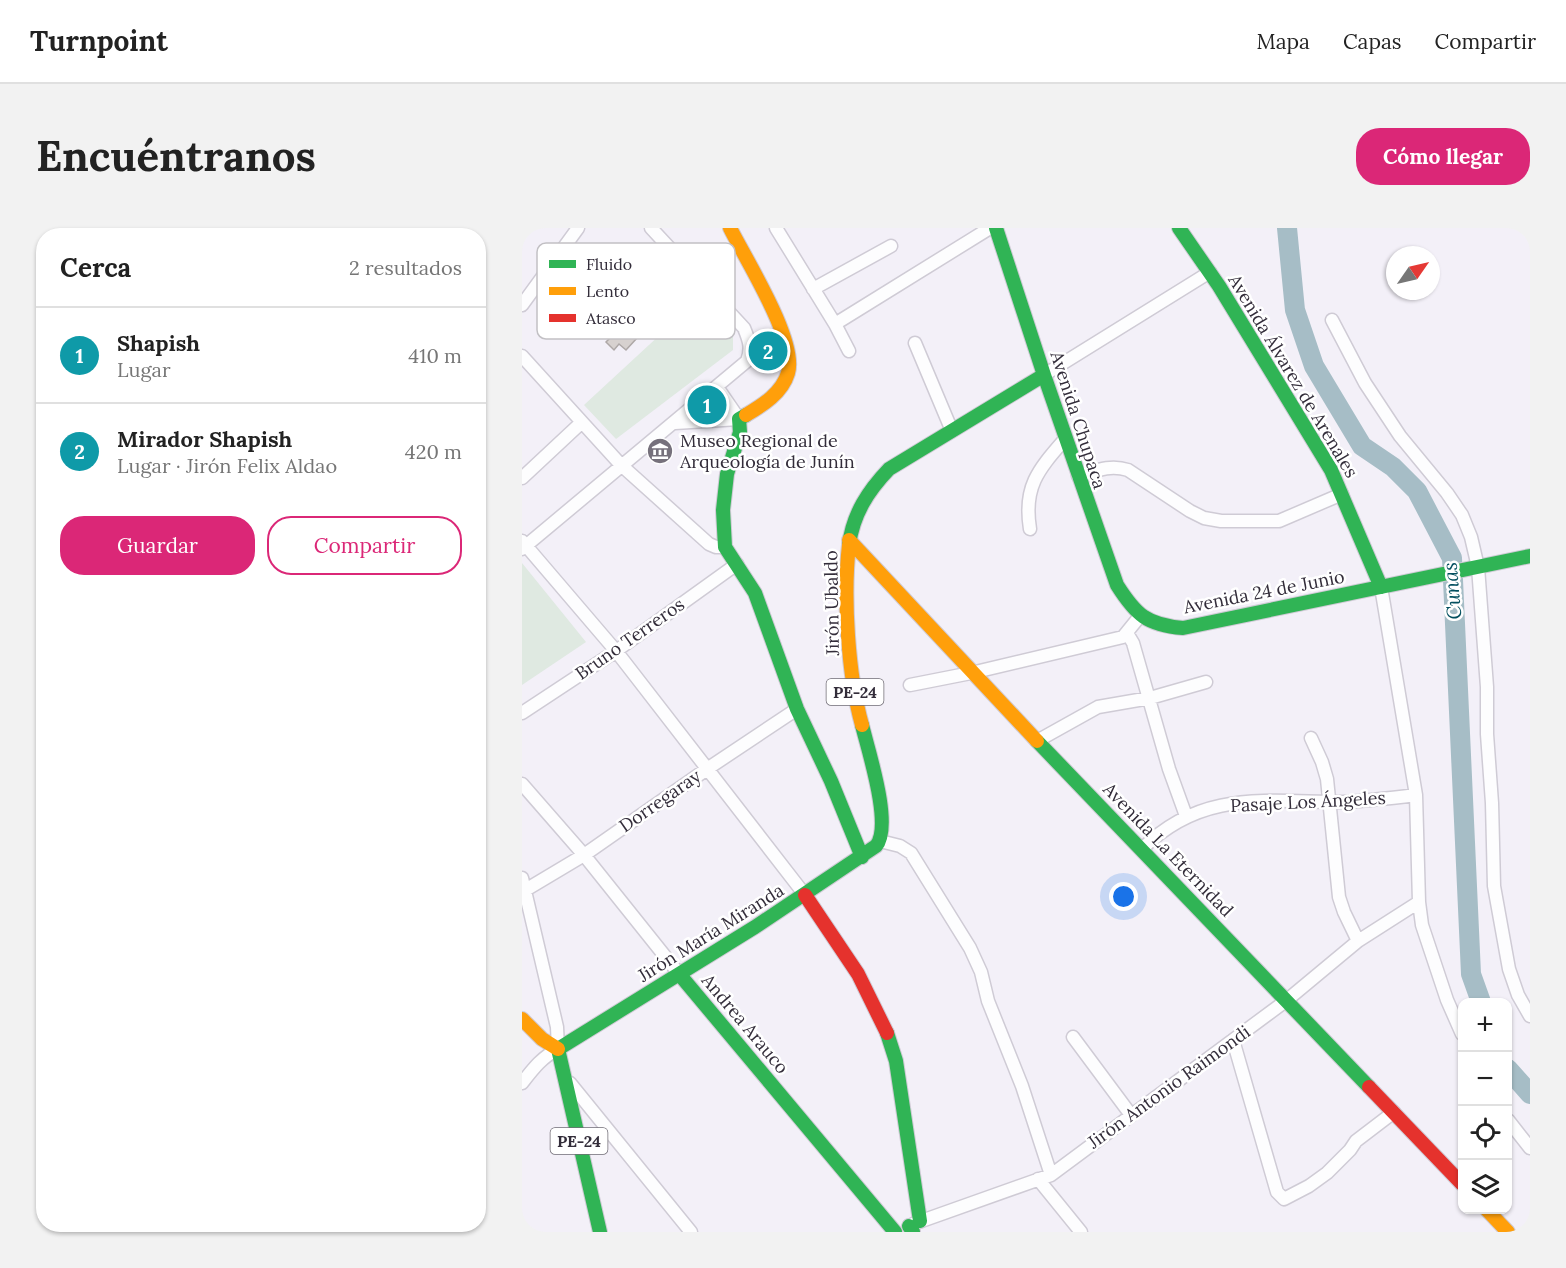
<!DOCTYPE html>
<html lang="es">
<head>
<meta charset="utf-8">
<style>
	:root { --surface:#fff; --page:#f2f2f2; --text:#222; --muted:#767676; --line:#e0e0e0; --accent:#db2777 }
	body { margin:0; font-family:Lora,serif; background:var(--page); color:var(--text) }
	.controls { position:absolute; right:18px; bottom:18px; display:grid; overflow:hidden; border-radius:12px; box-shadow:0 2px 4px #0004 }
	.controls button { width:54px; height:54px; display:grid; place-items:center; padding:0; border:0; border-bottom:2px solid var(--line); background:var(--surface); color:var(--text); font:30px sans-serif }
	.compass { position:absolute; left:864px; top:18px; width:54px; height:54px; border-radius:50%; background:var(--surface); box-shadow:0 2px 4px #0004; rotate:56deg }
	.you { position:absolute; left:602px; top:669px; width:21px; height:21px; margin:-15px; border:4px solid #fff; border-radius:50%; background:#1a73e8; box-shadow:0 0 0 9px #1a73e833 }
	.badge { display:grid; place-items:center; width:39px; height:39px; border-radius:50%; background:var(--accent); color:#fff; font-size:20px; font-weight:700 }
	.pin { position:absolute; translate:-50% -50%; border:3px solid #fff; box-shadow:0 2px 6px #0006 }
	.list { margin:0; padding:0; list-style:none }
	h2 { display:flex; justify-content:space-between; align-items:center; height:78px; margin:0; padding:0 24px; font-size:26px }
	h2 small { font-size:20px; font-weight:400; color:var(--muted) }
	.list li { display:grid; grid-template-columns:39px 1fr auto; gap:18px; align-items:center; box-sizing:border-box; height:96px; padding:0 24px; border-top:2px solid var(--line) }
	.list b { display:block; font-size:22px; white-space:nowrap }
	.list p { margin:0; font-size:20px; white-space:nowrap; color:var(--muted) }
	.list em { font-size:20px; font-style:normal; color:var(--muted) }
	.actions { display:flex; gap:12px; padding:18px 24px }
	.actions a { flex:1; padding:14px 0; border:2px solid var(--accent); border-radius:24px; text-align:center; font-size:21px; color:var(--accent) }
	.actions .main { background:var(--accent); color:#fff }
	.icon { flex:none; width:33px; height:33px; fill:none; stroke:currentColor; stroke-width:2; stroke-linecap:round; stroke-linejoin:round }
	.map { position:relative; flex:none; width:1008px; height:1004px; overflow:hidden; border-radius:24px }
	header { display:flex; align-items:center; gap:36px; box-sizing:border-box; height:84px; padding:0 30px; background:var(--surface); border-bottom:2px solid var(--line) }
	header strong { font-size:28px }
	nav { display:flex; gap:33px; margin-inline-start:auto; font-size:21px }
	.intro { display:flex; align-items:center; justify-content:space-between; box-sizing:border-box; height:144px; padding:0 36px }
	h1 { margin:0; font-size:42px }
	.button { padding:15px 27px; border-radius:24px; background:var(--accent); color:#fff; font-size:21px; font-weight:700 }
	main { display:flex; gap:36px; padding:0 36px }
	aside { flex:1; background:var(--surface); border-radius:24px; box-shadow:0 2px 4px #0004 }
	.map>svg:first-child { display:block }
</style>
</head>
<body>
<header>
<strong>Turnpoint</strong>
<nav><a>Mapa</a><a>Capas</a><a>Compartir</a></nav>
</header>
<div class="intro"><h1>Encuéntranos</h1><a class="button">Cómo llegar</a></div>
<main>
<aside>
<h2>Cerca<small>2 resultados</small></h2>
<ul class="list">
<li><span class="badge" style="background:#0f9aa8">1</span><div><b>Shapish</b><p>Lugar</p></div><em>410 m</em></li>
<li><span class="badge" style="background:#0f9aa8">2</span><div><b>Mirador Shapish</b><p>Lugar · Jirón Felix Aldao</p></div><em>420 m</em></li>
</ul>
<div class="actions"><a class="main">Guardar</a><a>Compartir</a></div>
</aside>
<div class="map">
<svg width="1008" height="1004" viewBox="0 0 1008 1004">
	<rect width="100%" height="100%" fill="#f3f0f8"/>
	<!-- green -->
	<path fill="#dfe9e1" d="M180 68 211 105V122L94 211 62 177Z
		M0 335 64 414 0 457Z"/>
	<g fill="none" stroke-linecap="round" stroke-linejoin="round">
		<!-- river -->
		<path stroke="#a6bdc6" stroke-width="20" d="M765 0 773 82 792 138 840 218 871 239 895 263 930 330 949 746 959 774
			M986 841 1008 866"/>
	</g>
	<!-- building -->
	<path fill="#d7d1cf" stroke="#aea8a7" stroke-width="1.5" d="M50 28 82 60 75 67 103 94 109 88 116 96 108 104 115 110 104 122 97 116 92 122 84 114 88 110 60 83 53 90 23 60Z"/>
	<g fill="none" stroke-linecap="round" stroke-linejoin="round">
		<!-- street casing -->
		<g stroke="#cfcbd5" stroke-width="15">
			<path id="street" d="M254 0 313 96 327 123
				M291 61 369 18
				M0 77 56 0
				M810 92 843 155 878 208 925 265 940 287 949 309 956 339 965 459V506L970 575 972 658 987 741 996 767 1008 788
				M313 96 468 0
				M393 115 430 203
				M0 128 99 237 187 316 194 319H203
				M522 147 688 44
				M195 159 217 191
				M153 195 217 191
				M556 248C573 243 588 236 606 242L668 283 682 290 699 293H757L820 266
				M0 250 60 194
				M508 301C501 258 517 241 543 211
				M0 313 94 423 283 667
				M0 321 225 133C230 120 227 112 222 100L129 0
				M859 359 894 567 897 674 900 697 925 772 940 806
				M605 405 611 415 647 541 664 588
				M388 457 449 445 601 409 618 388
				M0 485 94 423 215 336
				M789 510 800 534 805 551 817 669 822 684 836 713
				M515 513 576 479 628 470 684 454
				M0 556 62 627 158 747
				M358 613 378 618 389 625 448 720 459 744 466 773 500 858 529 947
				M620 621C680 561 745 574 821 574 846 573 870 570 894 567
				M0 650 35 799 36 821C20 829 11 841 0 855
				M0 664 62 627 185 541 275 481
				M551 809 609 887
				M711 812 755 964 762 971 787 958 805 945 828 922 834 913 872 884
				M48 855 169 1004
				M986 892 1008 920
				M516 951 559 1004
				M391 996 529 947 765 772 836 713 897 674"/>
		</g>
		<!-- fast casing -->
		<g stroke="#cfcbd5" stroke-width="16">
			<path id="fast" d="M657 0 697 58 809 242 859 359
				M522 147 595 357C614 387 625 397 661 400L1008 328
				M224 187 217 191 218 204 205 246 201 282 203 319 233 365 275 481 309 553 340 629
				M327 317C331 286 346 263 367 241L522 147 474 0
				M515 513 847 859
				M158 747 373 1004
				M365 805 374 833 398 993
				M387 998 391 1004
				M78 1004 36 821 233 699 354 618C371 598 346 522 340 497"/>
		</g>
		<!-- slow casing -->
		<g stroke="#cfcbd5" stroke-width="16">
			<path id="slow" d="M208 0C223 30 276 114 266 145 260 165 241 177 224 187
				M327 312 515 513
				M327 317C321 369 326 447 340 497
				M0 791 20 811 36 821
				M965 982 986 1004"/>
		</g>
		<!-- jam casing -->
		<g stroke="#cfcbd5" stroke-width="16">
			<path id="jam" d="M283 667 336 746 365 805
				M847 859 940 956"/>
		</g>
		<!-- street -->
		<use href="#street" stroke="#fdfdfe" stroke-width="12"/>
		<!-- fast -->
		<use href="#fast" stroke="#30b455" stroke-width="14"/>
		<!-- slow -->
		<use href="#slow" stroke="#ff9f0a" stroke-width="14"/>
		<!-- jam -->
		<use href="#jam" stroke="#e5322d" stroke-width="14"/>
	</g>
	<!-- icons -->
	<defs>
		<g id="museum-disc" transform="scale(1.35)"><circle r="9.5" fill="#76717c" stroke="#fff"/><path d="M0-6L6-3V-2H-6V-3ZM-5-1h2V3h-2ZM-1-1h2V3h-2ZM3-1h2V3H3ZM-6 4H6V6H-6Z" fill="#fff"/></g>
	</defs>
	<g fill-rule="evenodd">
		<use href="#museum-disc" x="138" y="223"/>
	</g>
	<g text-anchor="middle" stroke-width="5" stroke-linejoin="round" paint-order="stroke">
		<!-- shield labels -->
		<g fill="#fff" stroke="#706c75" stroke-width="1.5">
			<rect x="304.5" y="451" width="57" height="26" rx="4.5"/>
			<rect x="28.5" y="900" width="57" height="26" rx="4.5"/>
		</g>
		<g font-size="16" font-weight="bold" fill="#332d3a">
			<text x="333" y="470">PE-24</text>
			<text x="57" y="919">PE-24</text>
		</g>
		<!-- street labels -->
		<g font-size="18" fill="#332d3a" stroke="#fff">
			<text transform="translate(771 148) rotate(59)" y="6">Avenida Álvarez de Arenales</text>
			<text transform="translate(556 192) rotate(72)" y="6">Avenida Chupaca</text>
			<text transform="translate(742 364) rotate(-11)" y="6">Avenida 24 de Junio</text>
			<text transform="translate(310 375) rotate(-91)" y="6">Jirón Ubaldo</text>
			<text transform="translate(108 411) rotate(-35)" y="6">Bruno Terreros</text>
			<text transform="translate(138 573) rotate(-35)" y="6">Dorregaray</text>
			<text transform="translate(786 574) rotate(-3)" y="6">Pasaje Los Ángeles</text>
			<text transform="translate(646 622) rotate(46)" y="6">Avenida La Eternidad</text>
			<text transform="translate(189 705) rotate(-32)" y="6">Jirón María Miranda</text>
			<text transform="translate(223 796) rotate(50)" y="6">Andrea Arauco</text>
			<text transform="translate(647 859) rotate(-36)" y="6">Jirón Antonio Raimondi</text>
		</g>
		<!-- poi labels -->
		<g font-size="18" fill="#332d3a" stroke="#fff" text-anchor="start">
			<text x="158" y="219">Museo Regional de<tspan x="158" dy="21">Arqueología de Junín</tspan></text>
		</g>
		<!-- water labels -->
		<g font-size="20" font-style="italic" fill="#034f5f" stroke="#fff">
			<text transform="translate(930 363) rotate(-95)" y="7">Cunas</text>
		</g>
	</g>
	<!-- legend -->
	<rect x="15" y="15" width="198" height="96" rx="9" fill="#fff" stroke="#c2c0c4" stroke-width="1.5"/>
	<rect x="27" y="32" width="27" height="8" fill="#30b455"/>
	<rect x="27" y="59" width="27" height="8" fill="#ff9f0a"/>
	<rect x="27" y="86" width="27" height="8" fill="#e5322d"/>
	<g font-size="16" fill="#332d3a">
		<text x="64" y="42">Fluido</text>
		<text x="64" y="69">Lento</text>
		<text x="64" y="96">Atasco</text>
	</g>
</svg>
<div class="controls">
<button>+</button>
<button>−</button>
<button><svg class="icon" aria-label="locate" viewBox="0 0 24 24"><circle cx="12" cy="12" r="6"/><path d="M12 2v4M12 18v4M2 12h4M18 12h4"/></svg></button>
<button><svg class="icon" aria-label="layers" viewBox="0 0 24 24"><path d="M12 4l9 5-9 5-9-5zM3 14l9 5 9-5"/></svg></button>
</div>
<svg class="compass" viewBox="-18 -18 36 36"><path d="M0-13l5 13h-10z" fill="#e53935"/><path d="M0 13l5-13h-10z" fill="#767676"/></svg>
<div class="you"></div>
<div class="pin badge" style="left:185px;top:177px;background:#0f9aa8">1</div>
<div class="pin badge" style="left:246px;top:123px;background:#0f9aa8">2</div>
</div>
</main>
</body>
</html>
